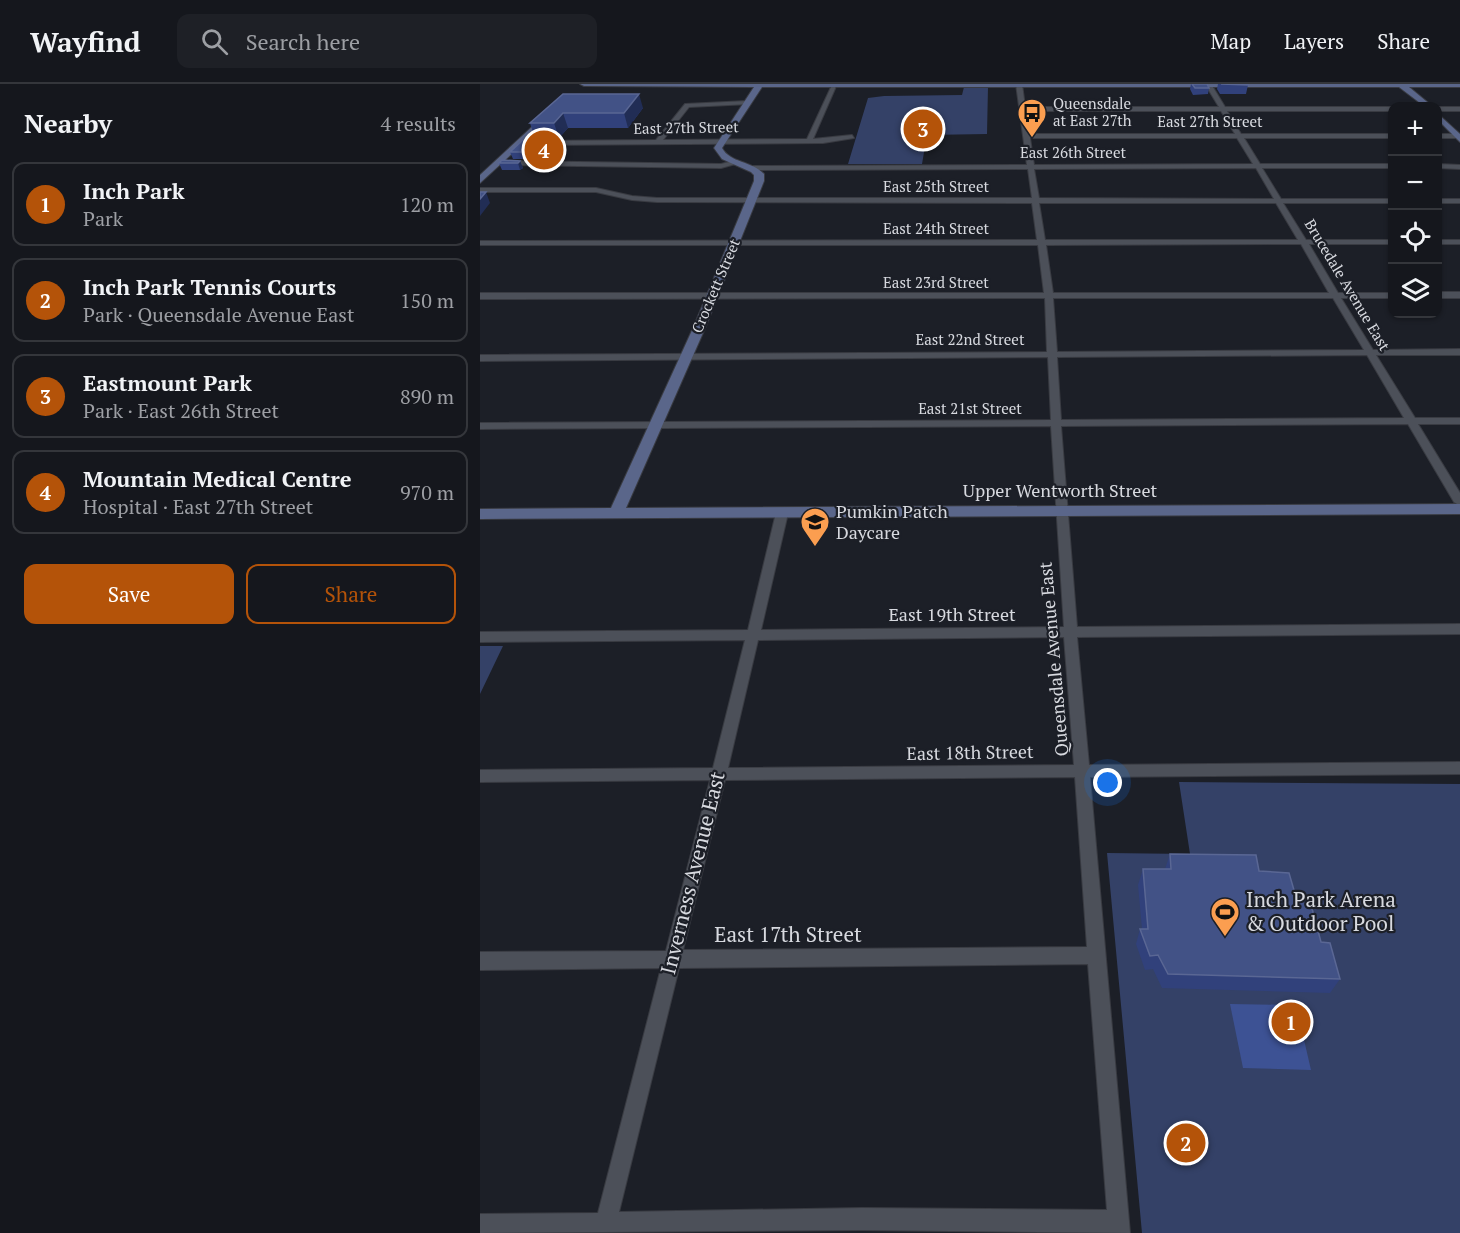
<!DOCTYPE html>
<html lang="en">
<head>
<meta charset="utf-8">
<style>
	:root { --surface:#15171d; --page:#1e2026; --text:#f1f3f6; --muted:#9d9fa4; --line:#34363b; --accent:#b45309 }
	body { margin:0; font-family:"PT Serif",serif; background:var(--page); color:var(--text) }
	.controls { position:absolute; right:18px; top:18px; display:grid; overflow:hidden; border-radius:12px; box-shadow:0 2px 4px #0004 }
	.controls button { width:54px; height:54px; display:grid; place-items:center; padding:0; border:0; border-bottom:2px solid var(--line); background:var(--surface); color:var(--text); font:30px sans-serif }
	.you { position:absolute; left:628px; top:699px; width:21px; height:21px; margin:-15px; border:4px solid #fff; border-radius:50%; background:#1a73e8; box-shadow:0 0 0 9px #1a73e833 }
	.badge { display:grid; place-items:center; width:39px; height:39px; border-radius:50%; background:var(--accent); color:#fff; font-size:20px; font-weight:700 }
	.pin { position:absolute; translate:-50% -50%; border:3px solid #fff; box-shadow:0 2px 6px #0006 }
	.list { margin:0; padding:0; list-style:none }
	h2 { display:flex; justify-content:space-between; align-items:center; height:78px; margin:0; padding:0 24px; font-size:26px }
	h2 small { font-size:20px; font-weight:400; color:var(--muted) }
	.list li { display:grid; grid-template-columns:39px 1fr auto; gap:18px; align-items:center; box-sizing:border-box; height:84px; margin:0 12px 12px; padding:0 12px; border:2px solid var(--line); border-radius:12px }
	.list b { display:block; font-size:22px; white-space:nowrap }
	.list p { margin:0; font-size:20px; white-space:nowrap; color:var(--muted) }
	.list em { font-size:20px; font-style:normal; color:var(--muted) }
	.actions { display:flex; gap:12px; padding:18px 24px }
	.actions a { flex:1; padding:14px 0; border:2px solid var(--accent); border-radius:12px; text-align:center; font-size:21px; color:var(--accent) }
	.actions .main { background:var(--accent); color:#fff }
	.icon { flex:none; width:33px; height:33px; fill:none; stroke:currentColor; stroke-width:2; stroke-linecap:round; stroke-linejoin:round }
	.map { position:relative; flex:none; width:980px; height:1149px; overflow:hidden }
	header { display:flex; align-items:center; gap:36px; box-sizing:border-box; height:84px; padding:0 30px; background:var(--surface); border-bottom:2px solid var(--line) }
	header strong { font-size:28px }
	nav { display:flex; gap:33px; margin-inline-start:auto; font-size:21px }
	.search { width:420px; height:54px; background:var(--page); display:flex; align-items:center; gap:15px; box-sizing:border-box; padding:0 21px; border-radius:12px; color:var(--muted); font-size:22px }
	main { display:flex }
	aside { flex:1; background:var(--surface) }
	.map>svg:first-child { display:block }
</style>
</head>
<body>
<header>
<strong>Wayfind</strong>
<div class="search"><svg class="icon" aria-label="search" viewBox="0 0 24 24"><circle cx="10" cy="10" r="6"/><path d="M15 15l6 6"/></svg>Search here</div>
<nav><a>Map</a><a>Layers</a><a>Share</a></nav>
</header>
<main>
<aside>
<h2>Nearby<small>4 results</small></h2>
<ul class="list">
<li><span class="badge">1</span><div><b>Inch Park</b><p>Park</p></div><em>120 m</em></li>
<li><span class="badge">2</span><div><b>Inch Park Tennis Courts</b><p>Park · Queensdale Avenue East</p></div><em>150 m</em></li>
<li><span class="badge">3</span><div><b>Eastmount Park</b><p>Park · East 26th Street</p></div><em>890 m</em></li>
<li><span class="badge">4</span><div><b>Mountain Medical Centre</b><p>Hospital · East 27th Street</p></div><em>970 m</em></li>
</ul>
<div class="actions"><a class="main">Save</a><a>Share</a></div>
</aside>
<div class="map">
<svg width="980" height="1149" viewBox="0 0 980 1149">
	<rect width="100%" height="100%" fill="#1c1f27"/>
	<!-- green -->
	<path fill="#344167" d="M484 3H508L507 50 447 51 442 80H368L388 14 404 12 482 11Z
		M0 562H23L0 610Z
		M699 698 980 700V1149H662L627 769 710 770Z"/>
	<!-- water -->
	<path fill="#3d5294" d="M750 920 816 921 831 986 763 984Z"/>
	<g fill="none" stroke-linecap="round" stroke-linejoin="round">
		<!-- street casing -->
		<g stroke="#393b42" stroke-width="2">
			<path id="street" d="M357 0 333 55 372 51 374 54 343 59 51 61 48 59 51 57 176 56 205 20 267 17 269 20 209 23 183 56 327 55 352 1Z
				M536 0H542L545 23H739L725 0H731L745 23H912V27H747L761 50H912V54H764L780 80H912V84H782L801 115H912V119H803L826 156H912V160H829L858 209H912V214H861L893 266 980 265V271H896L935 334H980V340H938L980 409V422L974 418 928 340 581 342 597 543 980 540V550L597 553 609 681 980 678V690L610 693 650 1149 382 1146 0 1149V1130L118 1129 181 884 0 886V868L186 867 230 696 0 698V686L233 684 265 556 0 558V548L268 546 296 429 302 425 308 429 281 546 584 543 571 342 0 345V339L571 336 568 273 0 277V271L567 268 565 214 0 215V209H564L558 161H0V157L557 156 552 119 177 118 152 116 116 108H0V104H116L152 112 177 114H552L548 85 273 86 270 84 273 82 547 81ZM546 27H741L755 50H549ZM550 54H757L773 80 554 81ZM776 84 794 115 559 114 554 85ZM559 119H796L818 156H565ZM821 160 849 209H573L566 161ZM573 214H853L884 266 577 268ZM887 271 924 334 581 336 577 273ZM584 553 594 681 248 684 278 556ZM595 693 607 863 203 866 245 696ZM608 880 627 1126 382 1124 139 1128 199 884Z
				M958 23H980V27H958Z
				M958 50H980V54H958Z
				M257 76 259 79 241 84 23 81 20 79 23 77 241 80Z
				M958 80 980 81V85L958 84Z
				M958 115H980V119H958Z
				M958 156H980V160H958Z
				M958 208H980V214H958Z"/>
		</g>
		<!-- secondary casing -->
		<g stroke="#393b42" stroke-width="2">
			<path id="secondary" d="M100 0H980V3H929L952 22H944L919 3H282L242 64C250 79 272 77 284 90V97L226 242 146 424 980 420V430L0 435V425L131 424 214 242 274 97V91L271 88 242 75 234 64 274 3 104 2Z
				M66 30 73 32 0 99V91Z
				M958 30 980 50V58L958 36Z"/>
		</g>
		<!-- street -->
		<use href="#street" fill="#4c5059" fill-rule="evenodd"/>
		<!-- secondary -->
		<use href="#secondary" fill="#5a668a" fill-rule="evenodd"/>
	</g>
	<!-- wall -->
	<path fill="#31417b" d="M711 0H727L729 4 728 10 713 11 710 5Z
		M738 0H768V1L766 10H740L737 5Z
		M83 10 163 24 148 44H88L79 54 55 55 50 39Z
		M69 56 71 63 67 67H58L51 75H33L30 68Z
		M40 77 43 84 40 86H22L19 79Z
		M690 770 779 787 816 813 860 895 850 909 682 904 673 885 665 886 656 860 660 845H662L658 801 663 785H685Z"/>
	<!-- shaded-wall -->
	<path fill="#212d55" d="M159 10 163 24 148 44 144 29Z
		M83 29 88 44 79 54 74 39Z
		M69 56 71 63 67 67 65 60Z
		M56 60 58 67 51 75 48 68Z
		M40 77 43 84 40 86 38 79Z
		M6 108 10 119 0 132V115Z"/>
	<!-- building -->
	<path fill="#425286" stroke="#5a6794" stroke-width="1.5" d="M712 0H727L729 4H715Z
		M741 0H768V1Z
		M83 10H159L144 29H83L74 39H50Z
		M43 56H69L65 60H56L48 68H30Z
		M22 76 40 77 38 79H19Z
		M0 108H6L0 115Z
		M690 770 776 771 779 787 809 789 816 813H829L841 858 850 859 860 895 688 890 678 871 670 872 660 845H668L663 785H691Z"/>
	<!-- icons -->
	<defs>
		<g id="bus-pin" transform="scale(1.5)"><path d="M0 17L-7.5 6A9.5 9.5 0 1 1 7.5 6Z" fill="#fb9e50" stroke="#1c1f27"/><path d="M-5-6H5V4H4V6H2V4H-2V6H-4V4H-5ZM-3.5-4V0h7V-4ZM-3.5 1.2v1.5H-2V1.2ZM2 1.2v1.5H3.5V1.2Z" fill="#111"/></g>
		<g id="school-pin" transform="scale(1.5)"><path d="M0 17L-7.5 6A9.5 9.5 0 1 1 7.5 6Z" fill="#fb9e50" stroke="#1c1f27"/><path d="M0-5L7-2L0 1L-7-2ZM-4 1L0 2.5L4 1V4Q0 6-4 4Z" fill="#111"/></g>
		<g id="stadium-pin" transform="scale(1.5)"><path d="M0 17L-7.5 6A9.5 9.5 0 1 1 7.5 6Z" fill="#fb9e50" stroke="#1c1f27"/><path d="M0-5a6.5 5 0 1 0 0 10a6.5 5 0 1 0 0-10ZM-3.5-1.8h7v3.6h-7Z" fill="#111"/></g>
	</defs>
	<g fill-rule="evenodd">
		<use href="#bus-pin" x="552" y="29"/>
		<use href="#school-pin" x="335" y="438"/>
		<use href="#stadium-pin" x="745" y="828"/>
	</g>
	<g text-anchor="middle" stroke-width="4.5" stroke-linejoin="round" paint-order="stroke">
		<!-- far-poi labels -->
		<g font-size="15" fill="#d7d9df" stroke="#1c1f27" text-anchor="start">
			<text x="573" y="25">Queensdale<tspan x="573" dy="17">at East 27th</tspan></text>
		</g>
		<!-- far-street labels -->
		<g font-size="15" fill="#d7d9df" stroke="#1c1f27">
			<text x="730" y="43">East 27th Street</text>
			<text transform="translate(206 44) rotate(-1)" y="5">East 27th Street</text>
			<text x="593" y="74">East 26th Street</text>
			<text x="456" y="108">East 25th Street</text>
			<text x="456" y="150">East 24th Street</text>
			<text x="456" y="204">East 23rd Street</text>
			<text transform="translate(867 201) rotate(59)" y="5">Brucedale Avenue East</text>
			<text transform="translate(236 202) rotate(-67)" y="5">Crockett Street</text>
			<text x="490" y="261">East 22nd Street</text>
			<text x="490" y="330">East 21st Street</text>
		</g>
		<!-- street labels -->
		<g font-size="18" fill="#d7d9df" stroke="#1c1f27">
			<text x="580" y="413">Upper Wentworth Street</text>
			<text x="472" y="537">East 19th Street</text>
			<text transform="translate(574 575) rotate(-95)" y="6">Queensdale Avenue East</text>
			<text transform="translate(490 669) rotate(-1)" y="6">East 18th Street</text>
		</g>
		<!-- poi labels -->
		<g font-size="18" fill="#d7d9df" stroke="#1c1f27" text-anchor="start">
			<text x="356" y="434">Pumkin Patch<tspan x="356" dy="21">Daycare</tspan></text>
		</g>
		<!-- near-street labels -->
		<g font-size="21" fill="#d7d9df" stroke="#1c1f27">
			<text transform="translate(213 789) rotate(-76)" y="7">Inverness Avenue East</text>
			<text x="308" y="858">East 17th Street</text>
		</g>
		<!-- near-poi labels -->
		<g font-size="21" fill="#d7d9df" stroke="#1c1f27" text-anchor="start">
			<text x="766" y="823">Inch Park Arena<tspan x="766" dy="24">&amp; Outdoor Pool</tspan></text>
		</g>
	</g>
</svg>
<div class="controls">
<button>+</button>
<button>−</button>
<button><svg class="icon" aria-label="locate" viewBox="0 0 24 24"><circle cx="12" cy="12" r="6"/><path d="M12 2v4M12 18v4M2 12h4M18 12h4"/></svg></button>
<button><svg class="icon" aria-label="layers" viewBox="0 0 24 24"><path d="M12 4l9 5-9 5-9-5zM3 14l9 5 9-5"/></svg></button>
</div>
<div class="you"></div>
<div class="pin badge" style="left:811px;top:938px">1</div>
<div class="pin badge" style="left:706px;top:1059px">2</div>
<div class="pin badge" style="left:443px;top:45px">3</div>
<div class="pin badge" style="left:64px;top:66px">4</div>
</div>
</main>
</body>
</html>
